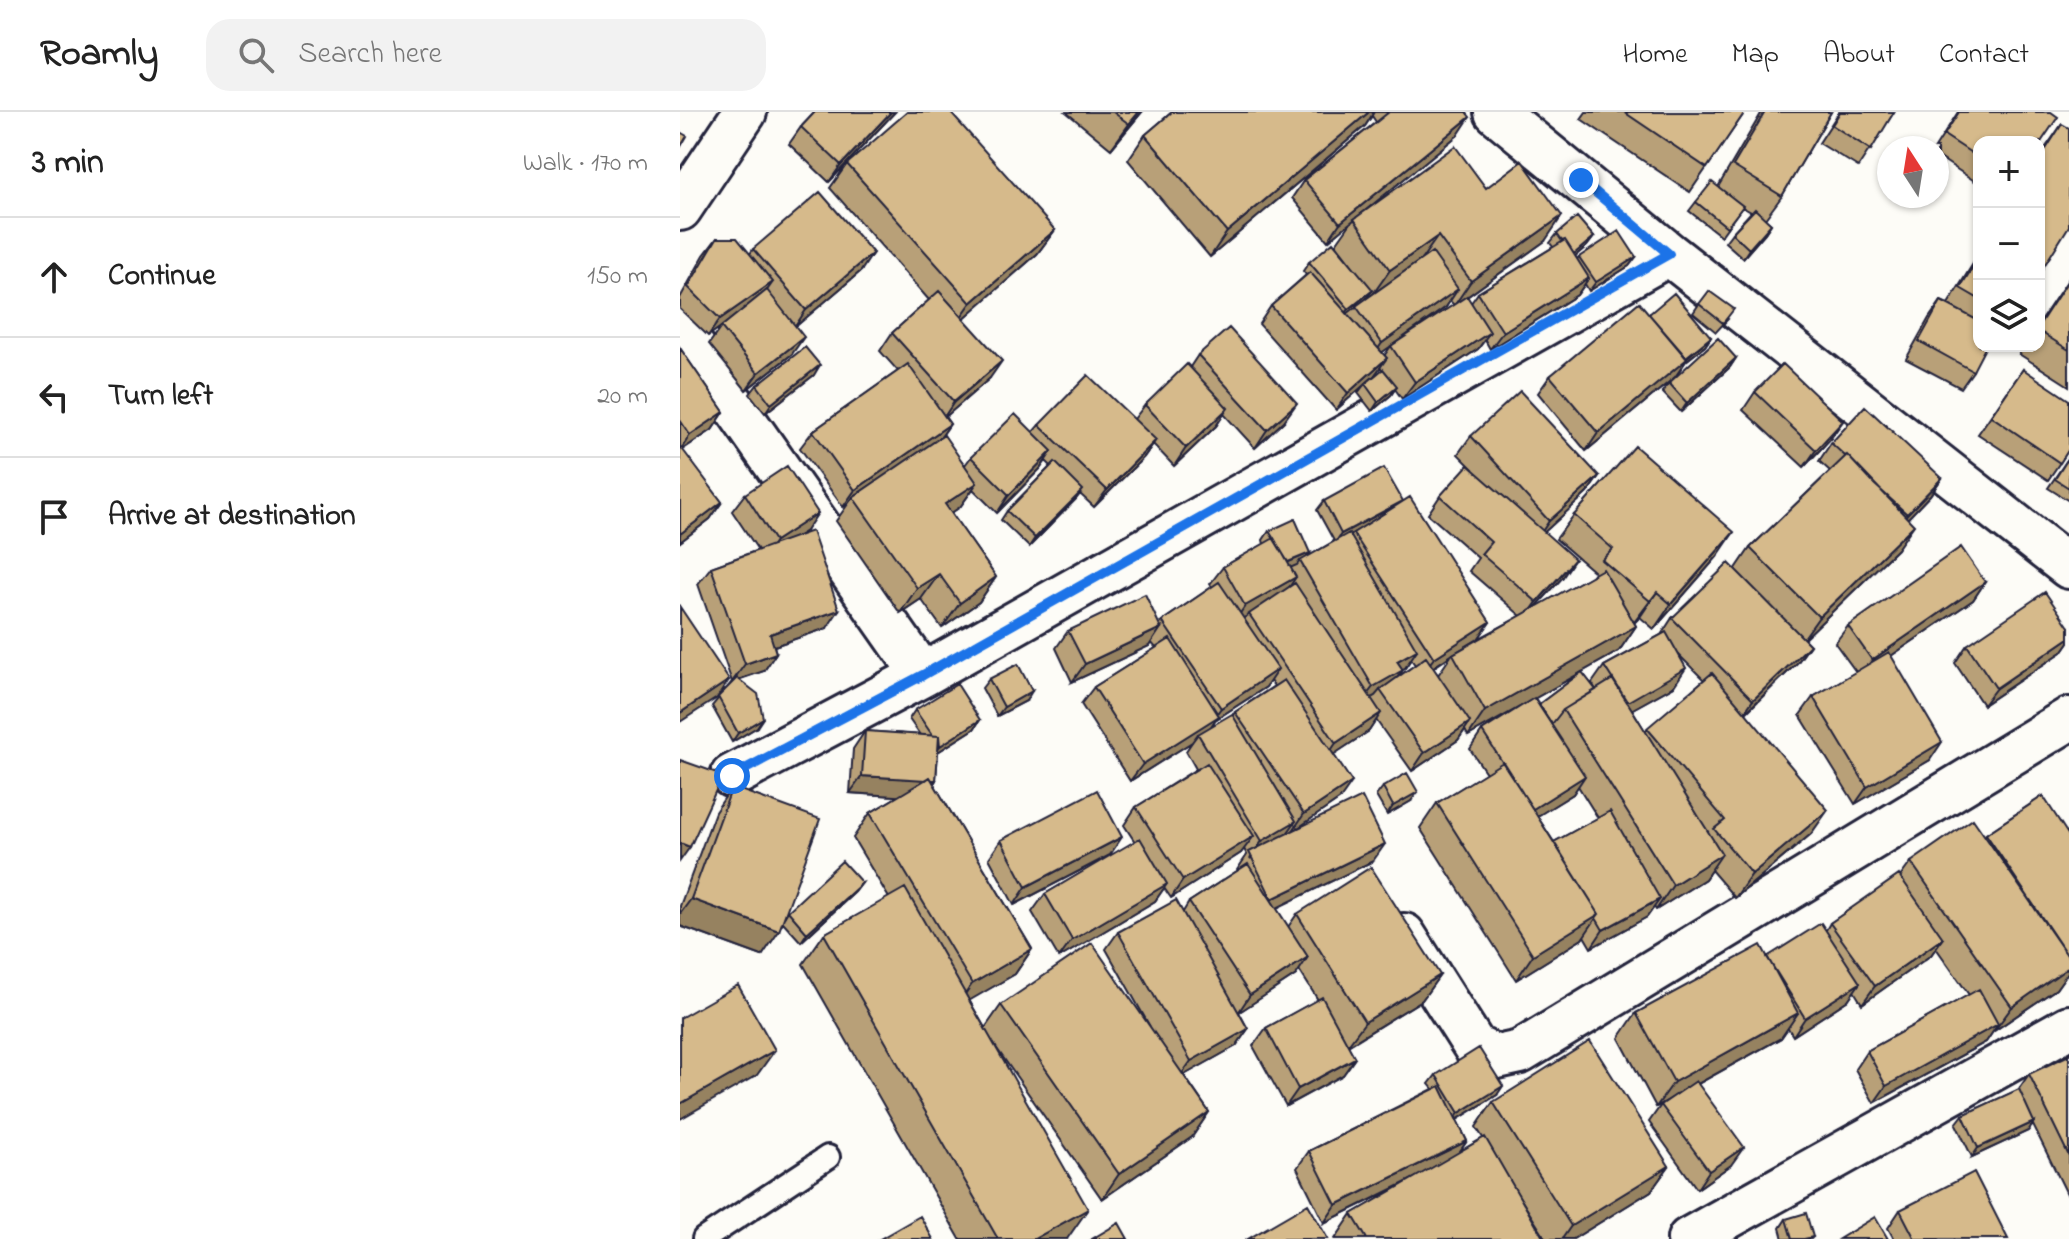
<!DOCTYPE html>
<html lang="en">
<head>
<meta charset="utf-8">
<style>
	:root { --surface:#fff; --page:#f2f2f2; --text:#222; --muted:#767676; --line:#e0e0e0 }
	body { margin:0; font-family:"Indie Flower",sans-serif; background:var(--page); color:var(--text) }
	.controls { position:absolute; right:24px; top:24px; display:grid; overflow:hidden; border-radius:16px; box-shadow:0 2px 6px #0004 }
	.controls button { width:72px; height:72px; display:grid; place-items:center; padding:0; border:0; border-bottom:2px solid var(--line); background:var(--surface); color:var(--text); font:40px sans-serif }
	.compass { position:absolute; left:1197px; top:24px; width:72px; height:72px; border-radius:50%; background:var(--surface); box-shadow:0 2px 6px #0004; rotate:348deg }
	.stop { position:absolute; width:24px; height:24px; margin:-18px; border:6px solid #1a73e8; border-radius:50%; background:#fff }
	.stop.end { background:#1a73e8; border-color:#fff; box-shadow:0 2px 8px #0008 }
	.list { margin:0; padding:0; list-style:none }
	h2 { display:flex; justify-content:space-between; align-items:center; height:104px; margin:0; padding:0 32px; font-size:34px }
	h2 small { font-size:26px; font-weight:400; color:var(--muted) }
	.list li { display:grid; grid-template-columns:52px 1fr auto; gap:24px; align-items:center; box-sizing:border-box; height:120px; padding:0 32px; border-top:2px solid var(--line) }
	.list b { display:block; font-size:30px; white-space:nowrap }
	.list em { font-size:26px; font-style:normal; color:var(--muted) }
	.icon { flex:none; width:44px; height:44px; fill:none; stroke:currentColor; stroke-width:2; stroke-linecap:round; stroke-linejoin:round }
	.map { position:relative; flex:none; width:1389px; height:1127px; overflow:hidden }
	header { display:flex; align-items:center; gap:48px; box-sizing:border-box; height:112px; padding:0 40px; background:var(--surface); border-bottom:2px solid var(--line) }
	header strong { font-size:38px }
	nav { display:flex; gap:44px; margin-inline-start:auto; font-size:28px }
	.search { width:560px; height:72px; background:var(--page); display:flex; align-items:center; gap:20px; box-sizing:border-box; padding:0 28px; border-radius:24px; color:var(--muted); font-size:30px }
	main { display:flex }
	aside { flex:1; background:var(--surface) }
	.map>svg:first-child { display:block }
</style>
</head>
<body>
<header>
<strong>Roamly</strong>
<div class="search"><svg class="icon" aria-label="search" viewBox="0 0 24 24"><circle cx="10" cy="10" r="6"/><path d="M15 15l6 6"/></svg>Search here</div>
<nav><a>Home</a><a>Map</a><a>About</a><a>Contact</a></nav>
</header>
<main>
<aside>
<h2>3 min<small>Walk · 170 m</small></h2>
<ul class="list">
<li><svg class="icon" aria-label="ahead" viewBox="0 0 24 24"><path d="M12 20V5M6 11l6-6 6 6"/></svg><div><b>Continue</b></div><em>150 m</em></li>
<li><svg class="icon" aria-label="left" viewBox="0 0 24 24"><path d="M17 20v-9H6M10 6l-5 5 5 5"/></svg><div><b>Turn left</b></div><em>20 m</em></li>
<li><svg class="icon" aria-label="arrive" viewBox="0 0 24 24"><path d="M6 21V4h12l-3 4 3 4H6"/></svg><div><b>Arrive at destination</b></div></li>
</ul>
</aside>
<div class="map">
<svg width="1389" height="1127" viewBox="0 0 1389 1127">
	<rect width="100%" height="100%" fill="#fdfcf7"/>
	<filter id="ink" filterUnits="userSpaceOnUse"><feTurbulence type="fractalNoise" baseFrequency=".0125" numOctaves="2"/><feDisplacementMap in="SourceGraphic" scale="16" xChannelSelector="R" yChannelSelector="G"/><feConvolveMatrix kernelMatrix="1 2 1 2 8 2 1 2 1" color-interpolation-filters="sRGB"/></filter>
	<g filter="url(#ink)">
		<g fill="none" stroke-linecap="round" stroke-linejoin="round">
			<!-- service casing -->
			<g stroke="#22223b" stroke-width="28">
				<path id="service" d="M24 1127 148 1045"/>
			</g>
			<!-- minor casing -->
			<g stroke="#22223b" stroke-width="48">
				<path id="minor" d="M816 0 989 142 1389 455
					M0 97 65 0
					M0 216 243 563 989 142
					M52 664 243 563
					M724 823 795 935 817 945 840 940 1389 607
					M1009 1127 1389 915"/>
			</g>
			<!-- service -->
			<use href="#service" stroke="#fdfcf7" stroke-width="22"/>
			<!-- minor -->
			<use href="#minor" stroke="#fdfcf7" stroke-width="42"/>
		</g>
		<!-- wall -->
		<path fill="#b8a078" stroke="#22223b" stroke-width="2" fill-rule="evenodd" d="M135 0H215L149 70 109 32 121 15Z
			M386 0H462L431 37Z
			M492 0H786L778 23 678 104 806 76 865 129 787 185 791 191 798 181 873 135 870 131 877 122 914 125 907 134 895 144 897 147 899 145H956L949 154 909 179 905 172 897 183 810 237 805 228 798 237 722 287 715 277 711 283 692 299 678 281 684 273 656 298 579 212 591 194 626 163 623 159 629 150 671 152 656 132 673 108 648 129 612 86 624 68 696 10 692 4 685 14 530 145 448 48 465 23ZM770 189 774 193 711 234 704 244 702 240 766 195ZM700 255 702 258 688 269Z
			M906 0H1065L1010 80 901 7Z
			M1082 0H1151L1102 84 1085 107 1091 112 1085 121 1063 146 1045 130 1052 121 1071 100 1062 95 1041 124 1009 99 1016 90 1038 75Z
			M1159 0H1214L1178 55 1139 31Z
			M1278 0H1371L1299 30V72L1257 44V36H1255Z
			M1382 12 1359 162V45Z
			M167 52 375 118 357 142 284 206 310 266 265 305 270 312 261 325 285 353 291 345 353 320 359 313 454 307 465 293 510 255 518 243 604 309 575 336 544 302 536 314 494 354 473 332 464 345 414 395 400 382 396 387 349 435 321 408 327 399 371 354 366 349 360 357 317 401 293 377 280 395 271 401 316 465 299 490 262 516 241 487 220 501 156 409 168 392 163 395 120 336 133 319 218 259 200 239 212 221 249 188 150 76Z
			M37 126 70 142 73 137 181 159 116 214 112 242 66 278 29 232 42 214 28 224 0 197V186L24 143Z
			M1299 142V234L1293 259 1281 276 1226 247 1249 206 1261 189 1268 192Z
			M1389 166V274L1339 242 1344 234H1359V211Z
			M1019 192 1048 207 1036 220 1013 201Z
			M969 202 1031 225 1025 234 1006 249 995 265 906 339 858 281 870 264Z
			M0 236 44 300 32 318 2 338 42 390 30 407 0 430Z
			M1056 246 1050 255 1001 300 982 280 989 271Z
			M1343 257 1389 337 1368 368 1298 322Z
			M134 263 85 301 70 282 77 273Z
			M1075 280 1151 326 1124 355 1063 298Z
			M791 324 919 364 907 381 864 420 883 465 855 496 911 464 914 460 876 427 894 403 1037 445 974 517 960 505 954 511 956 514 939 539 902 560 916 578 912 571 924 554 981 523 992 506 1055 458 1070 436 1150 359 1139 349 1151 331 1262 366 1250 383 1228 406 1217 437 1124 527 1130 533 1117 551 1066 601 1131 722 1055 786 1031 758 1025 767 976 798 974 795 967 805 911 836 904 824 902 827 836 868 740 716 757 691 806 661 790 637 802 619 844 592 788 624 785 618 778 628 732 659 696 608 689 619 654 642 660 687 614 718 693 749 596 796 608 815 617 802 760 863 742 888 668 934 675 946 663 963 606 994 573 934 586 916 638 888 619 858 616 863 559 900 568 917 556 934 504 963 529 1000 512 1025 422 1087 313 931 387 1127H280L123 852 144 822 209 786 173 726 190 701 218 684 170 681 173 637 185 619 240 623 229 607 235 598 300 608 294 617 258 640 256 668 254 672 352 837 335 862 289 888 305 916 321 893 469 913 426 837 438 820 503 800 509 790 557 759V758L567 743 564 737 561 741 491 786 484 776 475 789 379 846 352 800 365 782 455 730 444 713 456 695 516 657 506 639 512 630 450 669 401 592 414 575 476 536 471 530 469 534 392 570 376 536 388 519 479 513 482 509 532 475 530 472 543 455 584 432 583 428 589 419 630 441 627 445 654 429 637 398 644 389H723L810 510 798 527 841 504 789 459 798 446 748 402 760 384 793 357 778 342ZM999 543 1024 568 965 619 952 597 994 574ZM771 544 758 563 753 556ZM731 547 735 553 717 565 722 557 725 556ZM902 560 859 592 855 586ZM590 569 594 574 555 600 553 603 532 614 535 608 586 575ZM898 674 918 706 874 730 857 704 893 682Z
			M1389 345V389L1368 376Z
			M65 382 126 419 118 424 147 516 94 534 96 541 84 559 59 567 77 615 52 630 32 594 52 570 18 472 31 455 78 438 52 399Z
			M1305 470 1293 488 1211 544 1250 648 1175 692 1120 603 1133 585 1176 560 1155 531 1168 514Z
			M1389 515V530L1382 540 1303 593 1275 551 1287 533Z
			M309 567 346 589 317 604 302 576Z
			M52 675 105 804 108 799 182 771 175 780 121 830 103 810 82 844 0 814V794L35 700Z
			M703 675 731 689 707 703 696 684Z
			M1363 684 1387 861 1376 877 1314 919V918L1306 930 1194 991 1175 957 1187 939 1289 883 1256 836 1251 843 1182 892 1174 879 1168 888 1113 924 1108 916 1101 926 1018 972 1051 1053 1017 1077 969 1010 981 993 986 989 976 995 939 926 956 901 1087 845 1146 818 1150 811 1220 765 1231 750 1305 724 1306 722Z
			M321 728 430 743 334 793 309 746Z
			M1389 943V1086L1353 1013 1348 1019 1292 1045 1276 1012 1283 1003 1338 978 1349 962Z
			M756 963 817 983 777 1008 787 1029 780 1039 803 1026 796 1015 813 990 989 1054 971 1079 893 1127H866L835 1078 864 1127H655L672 1102 726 1071 644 1111 617 1056 629 1039 753 977 749 972Z
			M1220 1098 1328 1127H1214L1208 1116Z
			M1106 1107 1133 1125 1131 1127H1103L1100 1116Z"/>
		<!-- shaded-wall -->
		<path fill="#968261" stroke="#22223b" stroke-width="2" d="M211 0H215L149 70 161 53Z
			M459 0H462L431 37 449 12Z
			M689 0H694L685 14 530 145 547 120Z
			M790 5 778 23 648 129 660 111Z
			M882 104 865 129 774 194 791 169Z
			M1091 112 1085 121 1063 146 1069 137Z
			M375 118 357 142 273 216 291 191Z
			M758 124 741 148 693 182 710 158Z
			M914 125 907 134 887 151 893 142Z
			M193 141 181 159 114 216 126 198Z
			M956 145 949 154 909 179 916 170Z
			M909 166 897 183 810 237 823 220Z
			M93 170 81 187 28 224 40 207Z
			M778 177 766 195 690 249 702 231Z
			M693 178 686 187 662 206 669 197Z
			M810 220 798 237 722 287 735 270Z
			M124 225 112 242 66 278 78 261Z
			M1031 225 1025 234 1006 249 995 265 906 339 918 321Z
			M707 246 694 264 656 298 668 281Z
			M1056 246 1050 255 1001 300 1007 291Z
			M322 249 310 266 262 308 274 290Z
			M140 253 134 263 85 301 91 292Z
			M717 274 711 283 692 299 698 290Z
			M617 291 604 309 575 336 587 318Z
			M548 296 536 314 494 354 506 336Z
			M44 300 32 318 0 339 10 323Z
			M1163 309 1151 326 1124 355 1136 338Z
			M270 312 258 329 173 385 168 392 163 395 175 378Z
			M476 328 464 345 414 395 427 378Z
			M372 339 360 357 317 401 329 383Z
			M919 364 907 381 857 427 869 409Z
			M1262 366 1250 383 1215 420 1227 402Z
			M297 371 280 395 248 417 265 392Z
			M403 378 396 387 349 435 355 426Z
			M723 389 716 398 655 431 661 422Z
			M42 390 30 407 0 430V422Z
			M138 401 126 419 83 447 95 429Z
			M1234 413 1217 437 1121 530 1139 505Z
			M1054 420 1037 445 974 517 991 492Z
			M630 441 624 450 620 449 617 453 598 461 604 452Z
			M895 447 883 465 845 507 857 490Z
			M259 462 241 487 220 501 237 476Z
			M316 465 299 490 262 516 280 491Z
			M616 465 604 483 553 512 565 494Z
			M1305 470 1293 488 1180 565 1192 548Z
			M977 480 960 505 952 513 970 489Z
			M159 498 147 516 77 540 90 522Z
			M810 510 798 527 773 542 741 563 754 546Z
			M956 514 939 539 788 624 805 599Z
			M481 516 469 534 392 570 405 552Z
			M1389 526V530L1382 540 1303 593 1316 576Z
			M1130 533 1117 551 1061 605 1073 588Z
			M737 538 725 556 705 567 717 549Z
			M96 541 84 559 52 570 65 552Z
			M1006 556 994 574 933 608 945 590Z
			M598 557 586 575 535 608 527 621 518 622 512 630 450 669 463 652 532 608 541 596Z
			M723 558 710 575 700 578 695 584 680 592 693 575Z
			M49 568 37 586 0 610V601Z
			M352 579 346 589 317 604 324 595Z
			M701 601 689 619 644 649 656 631Z
			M83 606 77 615 52 630 58 621Z
			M300 608 294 617 253 643 260 634Z
			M790 610 778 628 732 659 744 641Z
			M1262 630 1250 648 1175 692 1187 675Z
			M182 664 256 668 244 686 170 681Z
			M905 664 893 682 840 715 853 697Z
			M672 670 660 687 612 720 624 702Z
			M738 680 731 689 707 703 713 694Z
			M1148 698 1131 722 1055 786 1072 762Z
			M616 709 603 727 570 747 582 729Z
			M574 724 561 741 491 786 503 768Z
			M442 725 430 743 334 793 346 775Z
			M0 731 10 735 0 749Z
			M705 732 693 749 580 804 592 787Z
			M1042 742 1025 767 976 798 993 773Z
			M182 771 175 780 121 830 127 821Z
			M487 772 475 789 379 846 392 828Z
			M11 787 99 819 82 844 0 814V802Z
			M980 787 967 805 911 836 923 818Z
			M919 802 902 827 836 868 853 843Z
			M1263 826 1251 843 1182 892 1195 874Z
			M352 837 335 862 275 897 292 872Z
			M628 845 616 863 558 901 570 883Z
			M1389 852V859L1376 877 1314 919 1332 895Z
			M760 863 742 888 667 934 685 910Z
			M1180 871 1168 888 1113 924 1125 906Z
			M1118 901 1101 926 976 995 994 970Z
			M1318 912 1306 930 1194 991 1206 974Z
			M568 917 556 934 499 966 511 949Z
			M95 938 77 963 0 1007V992Z
			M675 946 663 963 606 994 618 977Z
			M823 974 817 983 773 1010 779 1001Z
			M529 1000 512 1025 422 1087 439 1062Z
			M1354 1010 1348 1019 1292 1045 1298 1036Z
			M787 1029 775 1046 644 1111 656 1093Z
			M1064 1035 1051 1053 1017 1077 1029 1059Z
			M989 1054 971 1079 893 1127H882L891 1114Z
			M408 1097 387 1127H354Z"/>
		<!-- building -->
		<path fill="#d6ba8b" stroke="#22223b" stroke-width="2" d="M135 0H211L161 53 121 15Z
			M227 0H270L375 118 291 191 167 52Z
			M433 0H459L449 12Z
			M492 0H689L547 120 465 23Z
			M709 0H786L790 5 660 111 624 68Z
			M944 0H1065L1027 56Z
			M1085 0H1151L1102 84 1053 54Z
			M1160 0H1214L1191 38 1152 13Z
			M1279 0H1371L1378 5 1359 33V30H1299V46L1264 23Z
			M1382 12 1389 16V114L1359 162V48Z
			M0 20 7 24 0 36Z
			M775 34 806 76 842 49 882 104 791 169 758 124 710 158 674 107Z
			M1032 70 1063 94 1047 115 1016 90Z
			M140 80 193 141 126 198 73 137Z
			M1075 97 1091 112 1069 137 1052 121Z
			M897 105 914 125 894 142 885 128 882 129 877 122Z
			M939 119 956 145 916 170 899 145Z
			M37 126H57L93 170 40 207 8 175Z
			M885 128 909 166 823 220 798 181Z
			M653 130 693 178 669 197 629 150Z
			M752 140 778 177 702 231 676 194Z
			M1299 145V187L1280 176Z
			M630 160 707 246 668 281 591 194Z
			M1389 167V238L1359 219V213Z
			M87 178 124 225 78 261 41 215Z
			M259 179 322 249 274 290 212 221Z
			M1029 179 1054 197 1043 211 1019 192Z
			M994 181 1031 225 1006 245 969 202Z
			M787 184 810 220 735 270 711 234Z
			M1261 189 1299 209V234H1306L1293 259 1239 229Z
			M959 190 1007 247 918 321 870 264Z
			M549 216 617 291 587 318 518 243Z
			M1038 226 1056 246 1007 291 989 271Z
			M125 235 140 253 91 292 77 273Z
			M0 236 44 300 10 323 0 308Z
			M228 252 270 312 175 378 133 319Z
			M507 252 548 296 506 336 465 293Z
			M1103 252 1163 309 1136 338 1075 280Z
			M703 257 717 274 698 290 685 272Z
			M1343 257 1389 288V337L1380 351 1311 304Z
			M408 263 476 328 427 378 359 313Z
			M840 279 919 364 869 409 791 324Z
			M1185 294 1262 366 1227 402 1194 372 1167 343 1165 344 1151 331Z
			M335 302 372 339 329 383 291 345Z
			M264 323 297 371 265 392 316 465 280 491 259 462 237 476 173 385Z
			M0 334 42 390 0 422Z
			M955 334 1054 420 991 492 977 480 970 489 922 448 933 437 894 403Z
			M1167 343 1234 413 1139 505 1070 436Z
			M1389 345V376L1375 367Z
			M375 350 403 378 355 426 327 399Z
			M788 353 895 447 857 490 801 442 811 430 760 384Z
			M107 354 138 401 95 429 65 382Z
			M704 356 723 389 661 422 644 389Z
			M730 385 810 510 754 546 673 421Z
			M615 407 630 441 608 450 589 419Z
			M132 419 159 498 90 522 96 541 65 552 31 455Z
			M669 421 737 538 717 549 723 558 693 575 620 449Z
			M594 426 616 465 565 494 543 455Z
			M1281 435 1305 470 1192 548 1168 514Z
			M1049 451 1130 533 1073 588 992 506Z
			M923 457 956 514 805 599 773 542Z
			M539 470 598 557 541 596 482 509Z
			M615 471 701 601 656 631 569 502Z
			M1365 480 1389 515V526L1316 576 1287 533Z
			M465 482 481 516 405 552 388 519Z
			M0 495 49 568 0 601Z
			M986 520 1006 556 947 590 924 554Z
			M490 527 539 604 463 652 414 575Z
			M1209 540 1262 630 1187 675 1133 585Z
			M746 545 790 610 744 641 700 578Z
			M338 552 352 579 324 595 309 567Z
			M902 560 916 578 883 598 872 612 859 592Z
			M1032 561 1148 698 1072 762 1034 717 1045 708 967 616Z
			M57 566 78 582 83 606 58 621 38 585Z
			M933 567 1042 742 993 773 883 598Z
			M604 568 672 670 624 702 555 600Z
			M277 572 300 608 260 634 259 624H253L235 598Z
			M854 586 905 664 853 697 802 619Z
			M552 602 616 709 582 729 518 622Z
			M185 619 259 624 256 668H252L250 665 246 668 182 664Z
			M0 648 43 663 10 735 0 731Z
			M823 650 919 802 853 843 757 691Z
			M527 651 574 724 503 768 456 695Z
			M727 661 738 680 713 694 703 675Z
			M250 665 352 837 292 872 190 701Z
			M52 675 140 707 99 819 11 787Z
			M417 678 442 725 346 775 321 728Z
			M1363 684 1389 724V846L1306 722Z
			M682 685 705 732 592 787 569 740Z
			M930 699 980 787 923 818 916 806 919 802 874 730Z
			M1293 707 1389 846V855L1332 895 1231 750Z
			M460 726 487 772 392 828 365 782Z
			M162 749 182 771 127 821 108 799Z
			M568 752 628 845 570 883 509 790Z
			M691 755 760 863 685 910 617 802Z
			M1219 763 1263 826 1195 874 1150 811Z
			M225 776 408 1097 354 1127H318L144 822Z
			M496 788 568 917 511 949 438 820Z
			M1141 811 1180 871 1125 906 1087 845Z
			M412 831 529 1000 439 1062 321 893Z
			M1081 833 1118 901 994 970 956 901Z
			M58 873 95 938 0 992V906Z
			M1299 877 1318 912 1206 974 1187 939Z
			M642 885 675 946 618 977 586 916Z
			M910 929 989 1054 891 1114 813 990Z
			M799 936 823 974 779 1001 756 963Z
			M1389 943V1044L1349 962Z
			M1016 969 1064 1035 1029 1059 981 993Z
			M760 974 787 1029 656 1093 629 1039Z
			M1339 977 1354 1010 1298 1036 1283 1003Z
			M805 1025 864 1127H687L672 1102Z
			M1294 1060 1328 1127H1235L1220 1098Z
			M628 1092 648 1127H568Z
			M1126 1101 1133 1125 1124 1127H1112L1106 1107Z
			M240 1104 253 1127H200Z
			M1195 1105 1208 1127H1159Z
			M439 1111 448 1127H412Z"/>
	</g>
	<g fill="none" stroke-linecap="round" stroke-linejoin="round" filter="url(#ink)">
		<!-- route -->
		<path stroke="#1a73e8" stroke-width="10" d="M52 664 243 563 989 142 901 68"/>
	</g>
</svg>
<div class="controls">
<button>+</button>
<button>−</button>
<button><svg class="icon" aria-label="layers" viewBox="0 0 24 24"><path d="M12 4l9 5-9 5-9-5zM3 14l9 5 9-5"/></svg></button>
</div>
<svg class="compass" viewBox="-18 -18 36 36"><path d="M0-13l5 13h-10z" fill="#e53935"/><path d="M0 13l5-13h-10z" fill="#767676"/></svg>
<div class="stop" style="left:52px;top:664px"></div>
<div class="stop end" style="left:901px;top:68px"></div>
</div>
</main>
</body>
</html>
